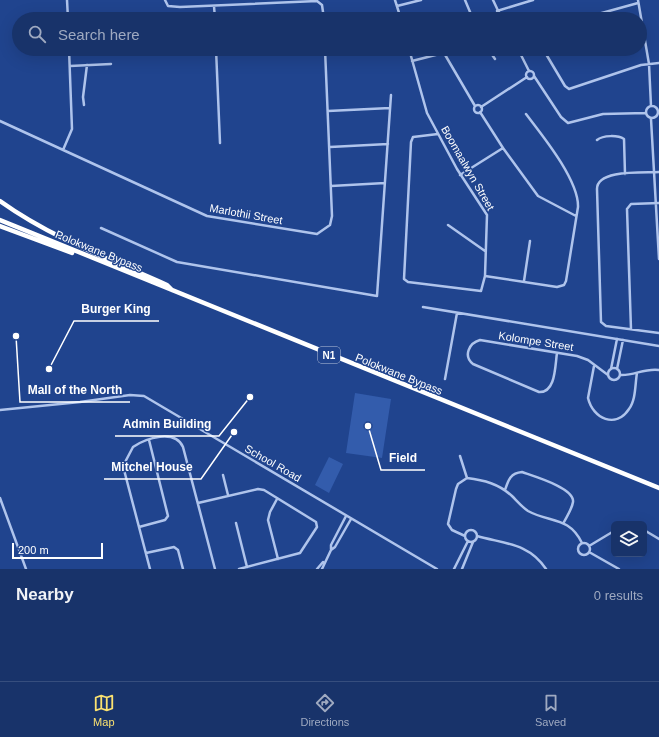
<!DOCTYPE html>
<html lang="en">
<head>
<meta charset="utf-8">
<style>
	:root { --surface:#18336a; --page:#213b70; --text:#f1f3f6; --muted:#9faac1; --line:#364e7e; --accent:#fae170 }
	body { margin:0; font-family:Helvetica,sans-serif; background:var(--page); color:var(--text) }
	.controls { position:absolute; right:12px; bottom:12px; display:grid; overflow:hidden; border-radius:6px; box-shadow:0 4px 16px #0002 }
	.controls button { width:36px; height:36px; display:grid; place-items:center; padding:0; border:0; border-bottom:1px solid var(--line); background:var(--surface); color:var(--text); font:20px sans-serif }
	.scale { position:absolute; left:12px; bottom:10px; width:91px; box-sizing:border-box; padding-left:4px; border:2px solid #fff; border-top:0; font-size:11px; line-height:14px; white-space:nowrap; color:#fff; -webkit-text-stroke:3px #20448e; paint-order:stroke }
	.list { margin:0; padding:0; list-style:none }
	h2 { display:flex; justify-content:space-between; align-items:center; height:52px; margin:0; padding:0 16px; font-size:17px }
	h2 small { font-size:13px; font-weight:400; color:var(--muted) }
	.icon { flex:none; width:22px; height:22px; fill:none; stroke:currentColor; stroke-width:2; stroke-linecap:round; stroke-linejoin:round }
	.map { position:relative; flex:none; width:659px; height:569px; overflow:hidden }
	.search { position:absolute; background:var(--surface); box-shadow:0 4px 16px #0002; left:12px; right:12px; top:12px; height:44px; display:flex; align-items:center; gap:10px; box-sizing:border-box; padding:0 14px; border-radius:22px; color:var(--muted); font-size:15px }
	.sheet { height:112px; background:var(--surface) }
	nav { display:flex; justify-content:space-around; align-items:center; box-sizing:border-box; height:56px; border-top:1px solid var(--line); background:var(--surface); font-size:11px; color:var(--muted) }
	nav a { display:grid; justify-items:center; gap:2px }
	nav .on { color:var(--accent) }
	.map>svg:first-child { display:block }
</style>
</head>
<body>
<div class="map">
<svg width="659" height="569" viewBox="0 0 659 569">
	<rect width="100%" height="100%" fill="#20448e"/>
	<!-- green -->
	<path fill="#335cac" d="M355 393 391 399 382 458 346 453Z
		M329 457 343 464 329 493 315 485Z"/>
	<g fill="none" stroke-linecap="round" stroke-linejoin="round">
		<!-- street -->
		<path stroke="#afc4ec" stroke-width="2.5" d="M67 0 68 19
			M165 0 168 6 180 7 317 1 322 5 324 19
			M395 0 401 19
			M465 0 473 19
			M493 0 502 19
			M638 0 649 64 651 106
			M214 6 215 19
			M397 6 421 0
			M497 11 533 0
			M580 19 638 3
			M216 49 220 143
			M409 49 427 113 457 169 487 215 485 276 481 291 408 282 404 279 411 142 413 137 438 134
			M488 49 495 59
			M518 49 529 71
			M543 49 565 86 569 89 641 65 659 63
			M444 53 475 106
			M412 61 459 49
			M70 66 111 64
			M526 75a4 4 0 1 1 8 0a4 4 0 1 1-8 0Z
			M534 76 561 117 568 123 603 114 646 113
			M84 105 83 97 87 65
			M474 109a4 4 0 1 1 8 0a4 4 0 1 1-8 0Z
			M646 112a6 6 0 1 1 12 0a6 6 0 1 1-12 0Z
			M481 107 527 77
			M328 111 390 108
			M480 112 503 148 538 196 576 216
			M651 119 659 259
			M0 121 207 216 317 234 330 225 332 216 325 49
			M597 140C603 135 618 135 624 139L625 174
			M330 147 388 144
			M63 150 72 129 69 49
			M659 172C644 173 597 169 597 189L601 322 606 326 659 333
			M460 175 503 148
			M331 186 385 183
			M448 225 485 251
			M101 228 177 262 377 296 391 95
			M485 276 557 287 564 285 566 281 578 207C579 180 542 135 526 114
			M524 281 530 241
			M423 307 659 346
			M631 329 627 209 631 204 659 203
			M557 353C555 365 556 393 539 392L473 364C463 356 469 343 480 340L577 356 588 360 608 375
			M594 366 588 398C593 419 616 429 629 409 636 400 635 384 637 373
			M608 374a6 6 0 1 1 12 0a6 6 0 1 1-12 0Z
			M611 369 617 339
			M617 369 623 340
			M620 375C634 376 644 368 659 370
			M445 379 457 313
			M0 410 80 402 130 395 144 396 437 569
			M460 456 467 478
			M223 475 228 495
			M505 490C508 481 510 473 522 472 533 476 575 488 573 502 572 509 567 516 564 522
			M0 498 26 569
			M277 499 270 512 268 520 278 559
			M198 503 258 489 264 490 316 522 317 527 300 553 239 569
			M236 523 247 567
			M139 527 165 520 168 516 149 440
			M465 536a6 6 0 1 1 12 0a6 6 0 1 1-12 0Z
			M644 530 659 539
			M465 536 452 530 448 524 456 489 458 484 467 478C484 480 499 484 512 496 517 501 522 507 528 511 550 523 569 516 582 543
			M477 536C505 544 529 543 546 569
			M578 549a6 6 0 1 1 12 0a6 6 0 1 1-12 0Z
			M589 546 614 531
			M331 549V545L346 516
			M589 552 619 569
			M146 553 174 547 178 550 183 569
			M150 569 123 466 133 447C146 438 175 429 183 447L215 569
			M317 569 323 562
			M322 569 331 550 335 547 351 519
			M454 569 468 541
			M462 569 473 542"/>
		<!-- highway -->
		<path stroke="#fff" stroke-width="4.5" d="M0 201C50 237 111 260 167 285L172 290
			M0 220 659 488
			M0 226 72 253"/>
	</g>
	<g text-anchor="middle" stroke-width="3" stroke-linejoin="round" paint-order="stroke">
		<!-- shield labels -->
		<rect fill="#20448e" stroke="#bcc7dd" stroke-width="1" x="318" y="347" width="22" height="16" rx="3"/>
		<g font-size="10" font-weight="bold" fill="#fff">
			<text x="329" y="359">N1</text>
		</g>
		<!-- street labels -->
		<g font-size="11" fill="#fff" stroke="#20448e">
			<text transform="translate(468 168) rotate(60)" y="4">Boomaalwyn Street</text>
			<text transform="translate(246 214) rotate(10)" y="4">Marlothii Street</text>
			<text transform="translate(99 251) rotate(22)" y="4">Polokwane Bypass</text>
			<text transform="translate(536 341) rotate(9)" y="4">Kolompe Street</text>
			<text transform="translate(399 374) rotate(22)" y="4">Polokwane Bypass</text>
			<text transform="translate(273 463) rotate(30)" y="4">School Road</text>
		</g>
	</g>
	<!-- callouts -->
	<path fill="none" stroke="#fff" stroke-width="1.5" d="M49 369L74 321H159M16 336L20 402H130M250 397L219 436H115M368 426L381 470H425M234 432L201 479H104"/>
	<g fill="#fff" stroke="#20448e" stroke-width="1.5">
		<circle cx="49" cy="369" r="4"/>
		<circle cx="16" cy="336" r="4"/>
		<circle cx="250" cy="397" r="4"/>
		<circle cx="368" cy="426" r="4"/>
		<circle cx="234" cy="432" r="4"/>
	</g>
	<g font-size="12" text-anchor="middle" font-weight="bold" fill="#fff" stroke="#20448e" stroke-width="3" stroke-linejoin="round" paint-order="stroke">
		<text x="116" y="313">Burger King</text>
		<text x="75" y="394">Mall of the North</text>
		<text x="167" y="428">Admin Building</text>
		<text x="403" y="462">Field</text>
		<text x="152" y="471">Mitchel House</text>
	</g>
</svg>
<div class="controls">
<button><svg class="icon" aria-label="layers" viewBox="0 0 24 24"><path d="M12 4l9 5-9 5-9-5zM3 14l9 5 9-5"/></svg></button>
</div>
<div class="scale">200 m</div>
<div class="search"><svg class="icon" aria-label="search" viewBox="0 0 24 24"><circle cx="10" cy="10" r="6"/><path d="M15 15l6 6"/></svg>Search here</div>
</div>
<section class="sheet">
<h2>Nearby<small>0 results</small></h2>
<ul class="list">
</ul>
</section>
<nav>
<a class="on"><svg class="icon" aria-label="map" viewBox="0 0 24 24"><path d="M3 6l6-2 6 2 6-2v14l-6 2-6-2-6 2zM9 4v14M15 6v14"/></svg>Map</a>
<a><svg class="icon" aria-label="directions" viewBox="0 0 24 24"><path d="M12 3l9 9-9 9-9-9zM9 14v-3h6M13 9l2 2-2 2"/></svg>Directions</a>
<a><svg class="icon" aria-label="saved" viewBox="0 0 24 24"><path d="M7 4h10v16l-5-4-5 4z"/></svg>Saved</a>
</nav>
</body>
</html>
